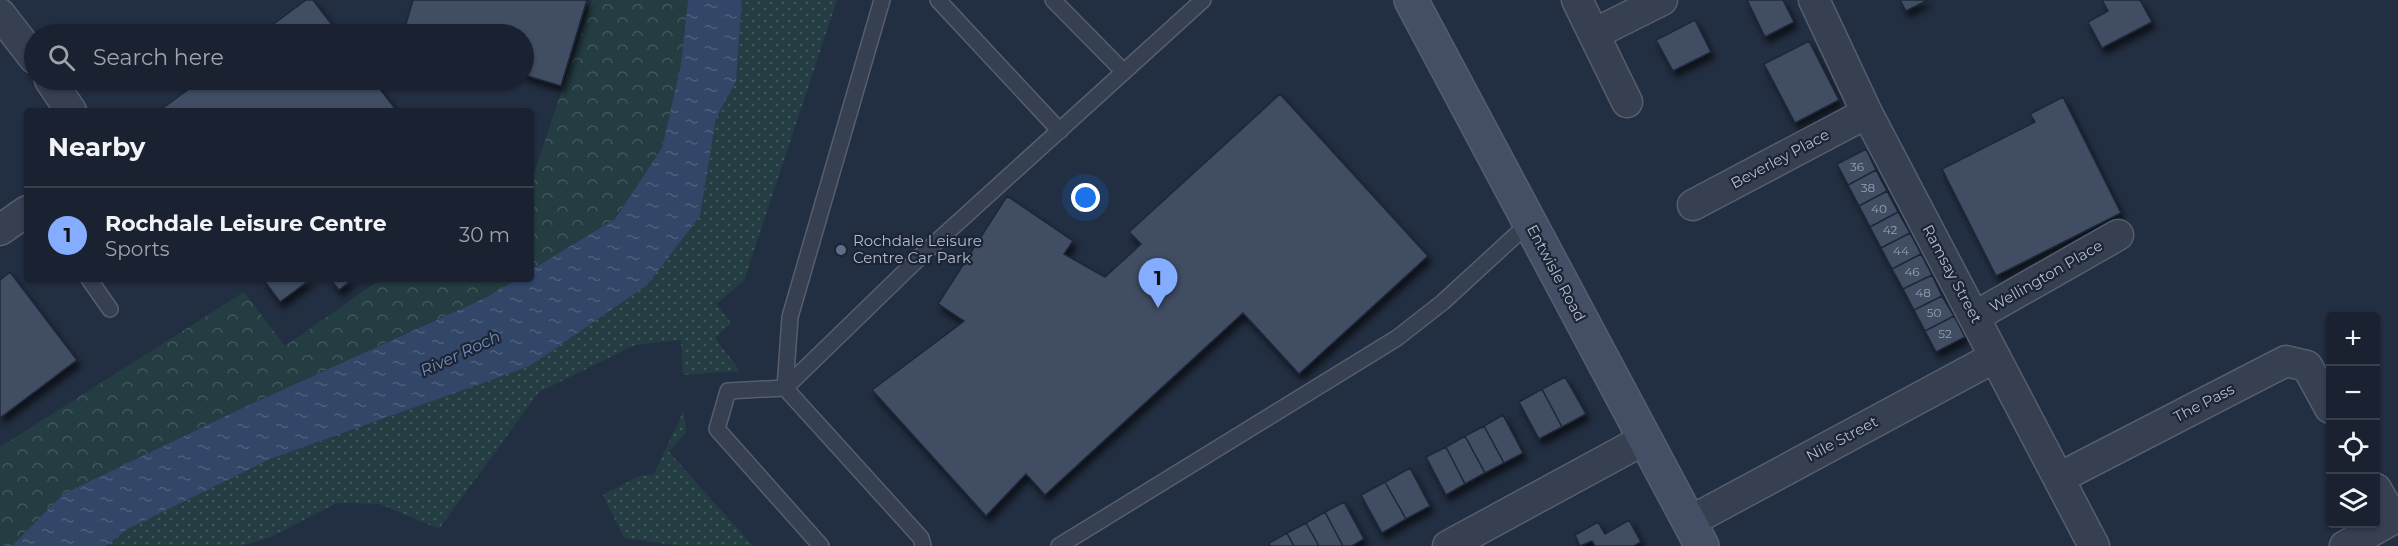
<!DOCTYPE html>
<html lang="en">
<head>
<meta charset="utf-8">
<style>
	:root { --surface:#1a2231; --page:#272f3d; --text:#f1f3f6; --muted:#9fa4ab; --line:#383f4d; --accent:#84adff }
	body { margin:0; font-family:Montserrat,sans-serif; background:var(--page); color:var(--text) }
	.controls { position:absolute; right:18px; bottom:18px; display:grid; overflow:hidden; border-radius:6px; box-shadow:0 2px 4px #0004 }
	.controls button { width:54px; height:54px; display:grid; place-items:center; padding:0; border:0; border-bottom:2px solid var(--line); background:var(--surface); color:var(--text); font:30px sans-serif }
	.you { position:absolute; left:1086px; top:198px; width:21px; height:21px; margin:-15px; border:4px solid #fff; border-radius:50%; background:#1a73e8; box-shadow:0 0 0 9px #1a73e833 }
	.badge { display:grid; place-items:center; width:39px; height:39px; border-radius:50%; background:var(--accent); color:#111; font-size:20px; font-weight:700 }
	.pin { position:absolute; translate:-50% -50px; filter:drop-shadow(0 2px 3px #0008) }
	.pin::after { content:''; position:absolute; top:32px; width:21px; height:18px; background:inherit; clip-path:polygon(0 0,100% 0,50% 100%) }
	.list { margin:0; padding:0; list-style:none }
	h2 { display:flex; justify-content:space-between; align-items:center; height:78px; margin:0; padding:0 24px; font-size:26px }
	h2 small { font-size:20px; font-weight:400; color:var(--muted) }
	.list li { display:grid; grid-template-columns:39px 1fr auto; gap:18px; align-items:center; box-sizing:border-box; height:96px; padding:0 24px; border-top:2px solid var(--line) }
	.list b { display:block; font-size:22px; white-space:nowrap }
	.list p { margin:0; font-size:20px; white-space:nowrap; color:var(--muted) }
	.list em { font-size:20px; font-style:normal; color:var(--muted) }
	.icon { flex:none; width:33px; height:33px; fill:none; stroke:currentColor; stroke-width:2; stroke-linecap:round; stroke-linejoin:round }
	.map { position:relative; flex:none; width:2398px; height:546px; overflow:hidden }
	.search { position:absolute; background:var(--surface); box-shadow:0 2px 4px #0004; left:24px; top:24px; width:510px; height:66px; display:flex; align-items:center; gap:15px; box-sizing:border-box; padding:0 21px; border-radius:33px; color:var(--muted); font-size:22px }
	.panel { position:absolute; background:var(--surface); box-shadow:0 2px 4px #0004; left:24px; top:108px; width:510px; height:174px; border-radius:6px }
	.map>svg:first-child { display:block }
</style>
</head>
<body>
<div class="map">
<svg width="2398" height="546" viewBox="0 0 2398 546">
	<defs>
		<pattern id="grass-dots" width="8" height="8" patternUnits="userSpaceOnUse" patternTransform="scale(1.5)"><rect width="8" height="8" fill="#243d42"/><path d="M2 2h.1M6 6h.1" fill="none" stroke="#41575c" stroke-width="1.8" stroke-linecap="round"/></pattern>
		<pattern id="forest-crowns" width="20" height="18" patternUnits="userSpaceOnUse" patternTransform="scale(1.5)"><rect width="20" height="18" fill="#243d42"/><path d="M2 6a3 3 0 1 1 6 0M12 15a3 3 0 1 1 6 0" fill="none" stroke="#41575c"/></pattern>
		<pattern id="water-ripples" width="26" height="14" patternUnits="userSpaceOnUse" patternTransform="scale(1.5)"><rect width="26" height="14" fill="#324668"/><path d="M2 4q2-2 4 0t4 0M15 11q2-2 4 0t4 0" fill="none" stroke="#4d5f7c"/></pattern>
		<filter id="shadow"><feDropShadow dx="3.5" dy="6" stdDeviation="3" flood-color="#0009"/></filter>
	</defs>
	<rect width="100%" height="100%" fill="#222e41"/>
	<!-- grass -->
	<path fill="url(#grass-dots)" d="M742 0H837L744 281 716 304 731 323 715 338 740 371 683 375 681 340 635 345 539 392 439 529 380 504 337 503 271 537 241 546H106L126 530 270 459 530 366 646 285 700 216 716 118 736 81Z
		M684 410 686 432 669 452 753 546H680L624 538 603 495 639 476 654 474Z"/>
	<!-- forest -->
	<path fill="url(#forest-crowns)" d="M592 0H688L681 64 662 148 615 219 531 270V175L534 173Z
		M381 279H517L487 297 251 404 63 494 12 546H0V447L244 292 285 346Z"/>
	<!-- water -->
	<path fill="url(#water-ripples)" d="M688 0H742L736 81 716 118 700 216 647 285 530 366 270 459 126 530 106 546H12L63 494 251 404 487 297 517 279H531V270L615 219 662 148 681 64Z"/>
	<!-- building -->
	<path fill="#414d64" stroke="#1d2738" stroke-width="1.5" filter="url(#shadow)" d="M306 0H313L339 34H260Z
		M413 0H587L561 86 524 75V34H403Z
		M1747 0H1783L1794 22 1765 37Z
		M1900 0H1928L1906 11Z
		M2102 0H2140L2152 22 2102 48 2088 22 2108 11Z
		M1695 20 1711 52 1673 71 1656 40Z
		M1809 41 1839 100 1795 123 1764 64Z
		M201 80H373L397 111H159Z
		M1280 94 1428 256 1299 374 1243 313 1045 495 1026 474 986 516 872 390 964 321 938 304 1007 196 1073 241 1064 254 1105 277 1141 244 1129 232Z
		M2063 97 2121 213 1996 276 1942 169 2035 122 2030 114Z
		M1866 149 1876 170 1848 185 1837 164Z
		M1876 170 1887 191 1859 206 1848 185Z
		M1887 191 1898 212 1870 227 1859 206Z
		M1898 212 1910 233 1881 248 1870 227Z
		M1910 233 1921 254 1892 269 1881 248Z
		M1921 254 1932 275 1903 289 1892 269Z
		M10 272 77 360 0 418V280Z
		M1932 275 1942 296 1914 310 1903 289Z
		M263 279H311L280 302Z
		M330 279H353L339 290Z
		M1942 296 1954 316 1925 331 1914 310Z
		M1954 316 1965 337 1936 352 1925 331Z
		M1565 377 1586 414 1562 427 1542 389Z
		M1542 389 1562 427 1539 439 1519 402Z
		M1503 415 1523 453 1504 463 1484 426Z
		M1484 426 1504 463 1485 473 1465 436Z
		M1465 436 1485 473 1465 484 1446 447Z
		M1446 447 1465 484 1446 495 1426 457Z
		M1410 468 1430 506 1406 519 1385 482Z
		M1385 482 1406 519 1382 533 1361 495Z
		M1344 502 1364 539 1352 546H1343L1325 512Z
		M1325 512 1343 546H1319L1306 523Z
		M1629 520 1641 542 1634 546H1595L1592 541 1580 546 1575 535 1598 522 1605 534Z
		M1306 523 1319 546H1294L1287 533Z
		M1287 533 1294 546H1270L1269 543Z"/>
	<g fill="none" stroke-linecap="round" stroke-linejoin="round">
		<!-- lane casing -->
		<g stroke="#545e6f" stroke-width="18">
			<path id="lane" d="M882 0 790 317 785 388 921 538 923 546
				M938 0 1060 131
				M1053 0 1124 72
				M89 279 110 309
				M821 546 717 429 728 391 785 388 921 256 1203 0
				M1059 546 1397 338 1443 302 1529 223"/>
		</g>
		<!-- street casing -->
		<g stroke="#545e6f" stroke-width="33">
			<path id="street" d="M1577 0 1627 102
				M1814 0 1867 113 2094 546
				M0 14 34 58
				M1594 34 1662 0
				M50 80 71 111
				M1693 205 1867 113
				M0 230 27 211
				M1974 317 2118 235
				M2059 478 2286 361 2307 366 2330 408
				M2376 489 2393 519
				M1689 522 1995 357
				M1448 546 1645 439
				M2345 546 2398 516"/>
		</g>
		<!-- secondary casing -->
		<g stroke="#545e6f" stroke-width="36">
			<path id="secondary" d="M1411 0 1702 546"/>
		</g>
		<!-- lane -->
		<use href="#lane" stroke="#364051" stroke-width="15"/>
		<!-- street -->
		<use href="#street" stroke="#364051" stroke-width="30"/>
		<!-- secondary -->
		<use href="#secondary" stroke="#444e65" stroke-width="33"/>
	</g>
	<!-- markers -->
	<circle fill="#5c6f8a" stroke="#1b2536" stroke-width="2" cx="841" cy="250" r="6"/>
	<g text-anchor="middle" stroke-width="4.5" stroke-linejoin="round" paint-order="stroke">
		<!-- number labels -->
		<g font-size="12" fill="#96a0b2">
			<text x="1857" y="171">36</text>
			<text x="1868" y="192">38</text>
			<text x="1879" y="213">40</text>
			<text x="1890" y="234">42</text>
			<text x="1901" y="255">44</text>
			<text x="1912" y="276">46</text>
			<text x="1923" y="297">48</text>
			<text x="1934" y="317">50</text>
			<text x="1945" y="338">52</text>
		</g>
		<!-- street labels -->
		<g font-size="15" fill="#b3bbcc" stroke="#1b2536">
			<text transform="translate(1780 159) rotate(-28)" y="5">Beverley Place</text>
			<text transform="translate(1556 273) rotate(62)" y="5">Entwisle Road</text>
			<text transform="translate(1952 274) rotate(62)" y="5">Ramsay Street</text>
			<text transform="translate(2046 276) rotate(-30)" y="5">Wellington Place</text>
			<text transform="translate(2204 403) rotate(-27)" y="5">The Pass</text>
			<text transform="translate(1842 439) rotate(-28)" y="5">Nile Street</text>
		</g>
		<!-- poi labels -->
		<g font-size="15" fill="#b3bbcc" stroke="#1b2536" text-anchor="start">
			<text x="853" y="246">Rochdale Leisure<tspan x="853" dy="17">Centre Car Park</tspan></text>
		</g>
		<!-- water labels -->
		<g font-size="16" font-style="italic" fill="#778eb6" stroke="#1b2536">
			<text transform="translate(460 353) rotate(-25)" y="6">River Roch</text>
		</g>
	</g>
</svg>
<div class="controls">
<button>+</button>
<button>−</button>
<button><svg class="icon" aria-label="locate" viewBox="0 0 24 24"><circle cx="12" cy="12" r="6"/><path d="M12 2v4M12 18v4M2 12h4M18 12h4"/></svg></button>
<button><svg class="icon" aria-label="layers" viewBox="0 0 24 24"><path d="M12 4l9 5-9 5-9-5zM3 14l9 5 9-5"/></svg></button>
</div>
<div class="you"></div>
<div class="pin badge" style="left:1158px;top:308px">1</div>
<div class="search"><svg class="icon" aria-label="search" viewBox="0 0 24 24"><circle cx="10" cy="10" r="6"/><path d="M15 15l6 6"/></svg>Search here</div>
<section class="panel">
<h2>Nearby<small></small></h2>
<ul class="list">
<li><span class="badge">1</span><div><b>Rochdale Leisure Centre</b><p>Sports</p></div><em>30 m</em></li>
</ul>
</section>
</div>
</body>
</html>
